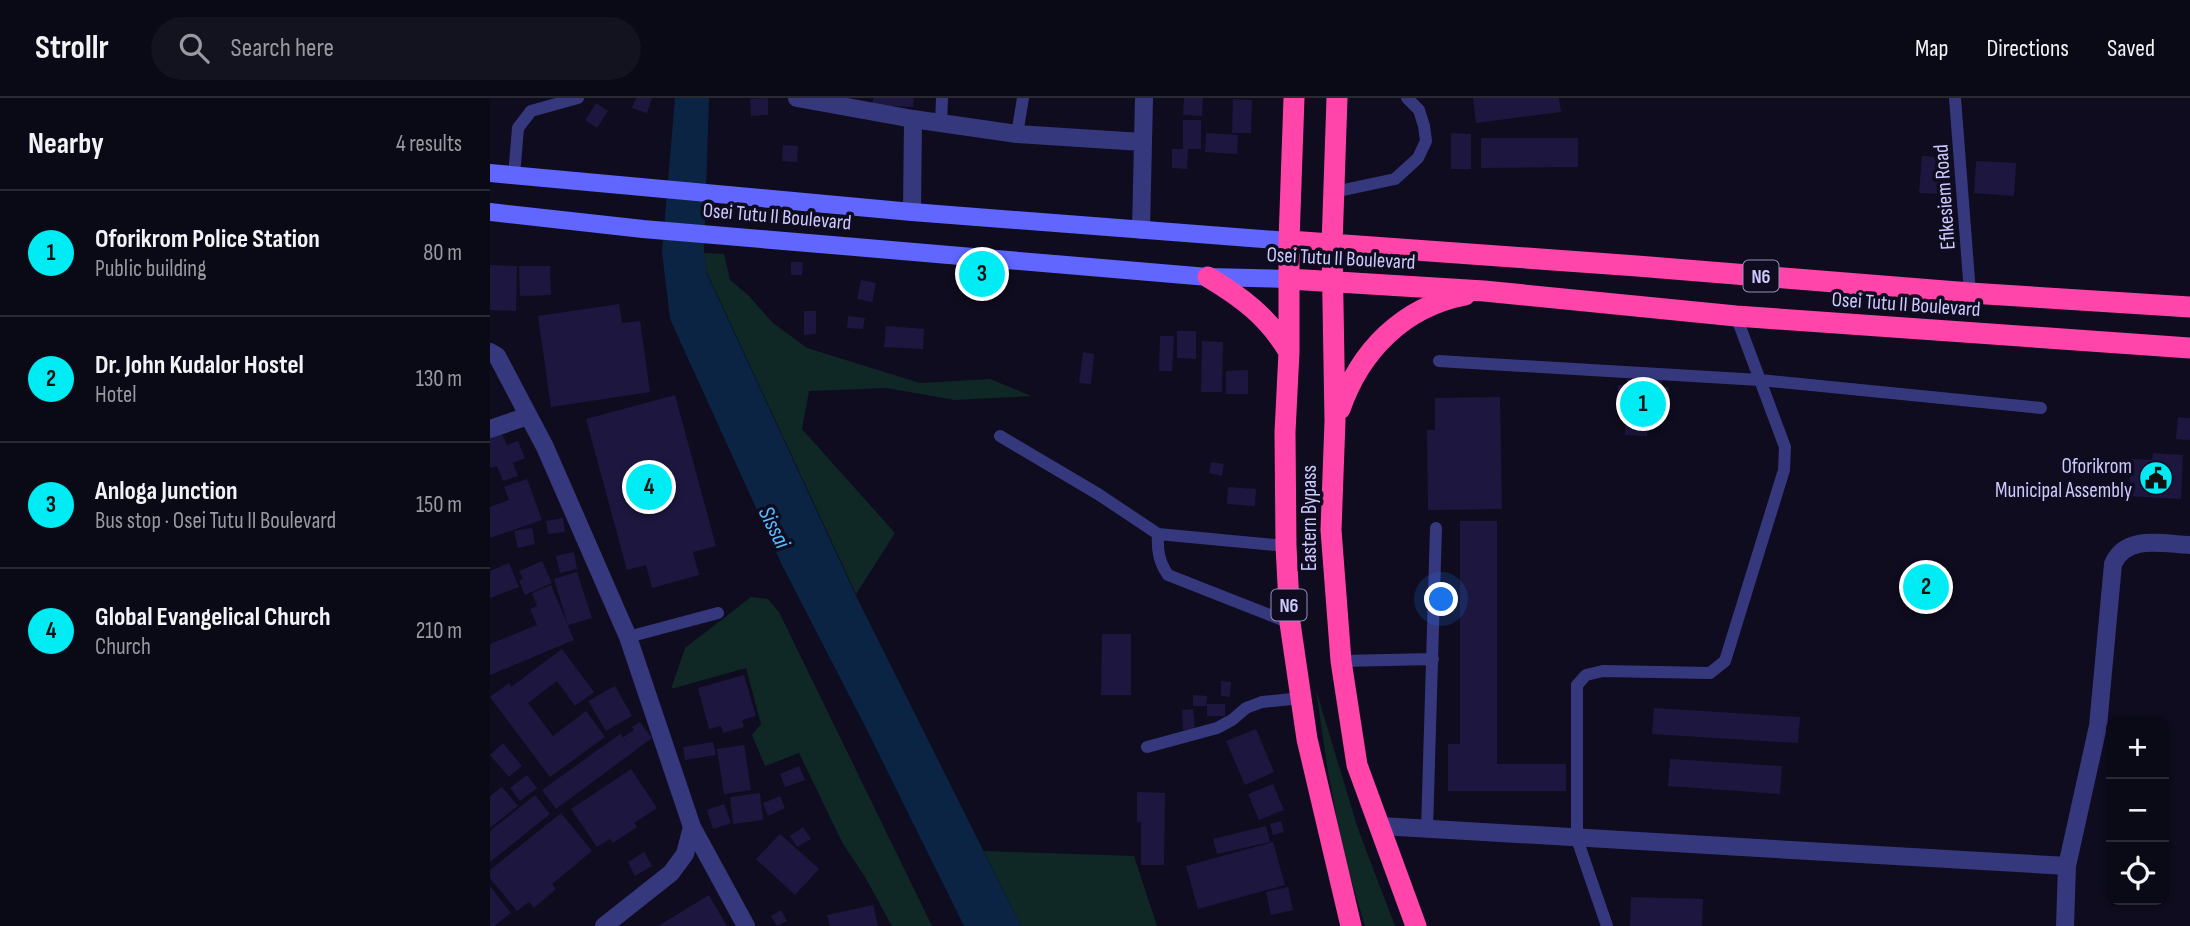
<!DOCTYPE html>
<html lang="en">
<head>
<meta charset="utf-8">
<style>
	:root { --surface:#0a0916; --page:#13121f; --text:#f1f3f6; --muted:#999aa1; --line:#2a2a35; --accent:#00ecf4 }
	body { margin:0; font-family:"Sofia Sans Condensed",sans-serif; background:var(--page); color:var(--text) }
	.controls { position:absolute; right:21px; bottom:21px; display:grid; overflow:hidden; border-radius:14px; box-shadow:0 2px 5px #0004 }
	.controls button { width:63px; height:63px; display:grid; place-items:center; padding:0; border:0; border-bottom:2px solid var(--line); background:var(--surface); color:var(--text); font:35px sans-serif }
	.you { position:absolute; left:952px; top:502px; width:24px; height:24px; margin:-18px; border:5px solid #fff; border-radius:50%; background:#1a73e8; box-shadow:0 0 0 10px #1a73e833 }
	.badge { display:grid; place-items:center; width:46px; height:46px; border-radius:50%; background:var(--accent); color:#111; font-size:23px; font-weight:700 }
	.pin { position:absolute; translate:-50% -50%; border:4px solid #fff; box-shadow:0 2px 7px #0006 }
	.list { margin:0; padding:0; list-style:none }
	h2 { display:flex; justify-content:space-between; align-items:center; height:91px; margin:0; padding:0 28px; font-size:30px }
	h2 small { font-size:23px; font-weight:400; color:var(--muted) }
	.list li { display:grid; grid-template-columns:46px 1fr auto; gap:21px; align-items:center; box-sizing:border-box; height:126px; padding:0 28px; border-top:2px solid var(--line) }
	.list b { display:block; font-size:26px; white-space:nowrap }
	.list p { margin:0; font-size:23px; white-space:nowrap; color:var(--muted) }
	.list em { font-size:23px; font-style:normal; color:var(--muted) }
	.icon { flex:none; width:38px; height:38px; fill:none; stroke:currentColor; stroke-width:2; stroke-linecap:round; stroke-linejoin:round }
	.map { position:relative; flex:none; width:1700px; height:828px; overflow:hidden }
	header { display:flex; align-items:center; gap:42px; box-sizing:border-box; height:98px; padding:0 35px; background:var(--surface); border-bottom:2px solid var(--line) }
	header strong { font-size:33px }
	nav { display:flex; gap:38px; margin-inline-start:auto; font-size:24px }
	.search { width:490px; height:63px; background:var(--page); display:flex; align-items:center; gap:18px; box-sizing:border-box; padding:0 24px; border-radius:38px; color:var(--muted); font-size:26px }
	main { display:flex }
	aside { flex:1; background:var(--surface) }
	.map>svg:first-child { display:block }
</style>
</head>
<body>
<header>
<strong>Strollr</strong>
<div class="search"><svg class="icon" aria-label="search" viewBox="0 0 24 24"><circle cx="10" cy="10" r="6"/><path d="M15 15l6 6"/></svg>Search here</div>
<nav><a>Map</a><a>Directions</a><a>Saved</a></nav>
</header>
<main>
<aside>
<h2>Nearby<small>4 results</small></h2>
<ul class="list">
<li><span class="badge">1</span><div><b>Oforikrom Police Station</b><p>Public building</p></div><em>80 m</em></li>
<li><span class="badge">2</span><div><b>Dr. John Kudalor Hostel</b><p>Hotel</p></div><em>130 m</em></li>
<li><span class="badge">3</span><div><b>Anloga Junction</b><p>Bus stop · Osei Tutu II Boulevard</p></div><em>150 m</em></li>
<li><span class="badge">4</span><div><b>Global Evangelical Church</b><p>Church</p></div><em>210 m</em></li>
</ul>
</aside>
<div class="map">
<svg width="1700" height="828" viewBox="0 0 1700 828">
	<rect width="100%" height="100%" fill="#0e0c1e"/>
	<!-- green -->
	<path fill="#0f2826" d="M214 155 234 156 240 182 258 197 283 225 317 250 430 285 500 281 541 298 465 302 397 290 319 293 312 331 405 435 366 496 217 175Z
		M261 499 278 501 289 514 442 828H402L375 779 353 746 309 655 275 668 262 637 271 626 256 570 181 591 195 550Z
		M826 592 868 731 905 828H875L854 758 838 674Z
		M494 753 644 758 667 828H531Z"/>
	<!-- water -->
	<path fill="#0b2443" d="M185 0H219L214 155 217 176 368 502 531 828H474L376 630 292 467 180 221 172 154Z"/>
	<!-- building -->
	<path fill="#1d173f" d="M146 0H162L157 15 142 10Z
		M278 0V17L261 18 260 1Z
		M383 0H424L423 9 382 7Z
		M694 0H713L712 18 693 17Z
		M983 0H1069L1071 14 986 25Z
		M743 1 762 2 761 35H742Z
		M106 5 118 13 107 30 95 22Z
		M693 22H711V51H698L697 71 682 70V51H693Z
		M716 35 748 37 747 56 715 54Z
		M961 35 981 36V71H961Z
		M991 40H1088V69L991 70Z
		M293 47 308 48 307 64 292 63Z
		M1432 58 1459 60 1457 96 1429 95Z
		M1486 63 1526 65 1524 98 1484 95Z
		M301 164H313L312 177H301Z
		M0 167 27 168 26 213 0 212Z
		M29 168H60L61 197 30 198Z
		M371 182 386 185 382 204 367 201Z
		M129 206 132 225 150 223 160 294 61 309 48 218Z
		M314 213H326V236L314 237Z
		M358 218 375 220 373 231 357 230Z
		M396 228 434 231 433 251 394 249Z
		M687 233H706V261L687 260Z
		M670 238H684L682 273H669Z
		M712 243 733 244 732 294H711Z
		M593 254 604 256 601 286 589 285Z
		M758 272V296H736V273Z
		M1137 281 1172 282V289H1179L1178 315H1158L1157 338 1135 337 1136 312H1128V287H1137Z
		M185 297 226 448 203 454 209 477 162 490 156 467 137 472 96 321Z
		M1010 299 1012 411 938 412 937 332H945V300Z
		M1688 319 1700 320V342L1686 341Z
		M12 336 17 347 28 343 35 360 23 365 28 378 13 383 7 368 0 370V340Z
		M1663 355 1693 357 1691 401 1639 398 1641 361 1662 362Z
		M721 364 734 366 732 378 719 375Z
		M37 381 52 422 0 440V409L19 402 14 389Z
		M738 389 766 391 765 408 737 406Z
		M73 420 75 434 58 436 56 423Z
		M970 423H1007V666H1076V693H958V646H970Z
		M42 430 45 446 28 450 24 433Z
		M84 454 87 471 70 475 66 458Z
		M52 463 62 485 35 497 29 483 33 481 29 473Z
		M19 465 29 489 0 500V473Z
		M87 474 102 520 78 527 64 481Z
		M61 487 84 542 0 577V546L47 527 40 511 47 508 42 495Z
		M612 536H641V597H611Z
		M72 551 104 594 85 608 67 583 38 605 63 638 96 613 115 639 60 679 0 599 19 585 21 589Z
		M254 577 266 618 252 622 254 629 233 635 231 628 219 631 208 590Z
		M731 583 741 584 740 599 731 598Z
		M125 588 142 618 116 633 98 603Z
		M703 597 717 598 716 608H703Z
		M717 606H735V618H717Z
		M1164 610 1310 619 1308 645 1162 636Z
		M703 611 705 631 693 632 692 612Z
		M150 624 162 640 66 711 52 692 130 636 141 650 133 639 144 632 142 629Z
		M766 631 784 674 755 687 736 643Z
		M223 644 226 657 195 662 193 649Z
		M13 645 32 668 19 679 0 657Z
		M254 647 261 692 234 696 227 651Z
		M1180 661 1292 668 1290 696 1178 688Z
		M309 668 315 682 295 689 290 676Z
		M141 671 167 710 144 725 147 729 123 745 120 741 107 749 81 711Z
		M37 677 47 690 30 703 20 690Z
		M783 686 794 712 769 722 758 696Z
		M12 689 28 708 0 730V698Z
		M647 694 675 695 674 767H651V724H647Z
		M270 695 273 722 243 726 240 699Z
		M45 697 60 716 0 764V733Z
		M290 698 295 710 278 718 273 705Z
		M234 706 241 725 223 731 217 712Z
		M71 715 102 753 62 786 66 791 44 810 39 804 27 813 0 780V772Z
		M791 723 794 734 783 737 780 726Z
		M776 728 780 744 727 756 723 741Z
		M313 729 321 741 307 749 300 738Z
		M290 736 329 771 305 797 266 761Z
		M783 744 795 787 708 811 696 768Z
		M154 754 162 768 145 778 138 764Z
		M0 788 21 815 4 828H0Z
		M798 789 803 812 781 817 776 794Z
		M219 797 237 828H168Z
		M1141 799 1213 801 1212 828H1140Z
		M383 807 388 828H340L337 817Z
		M291 812 297 823 287 828 281 818Z"/>
	<g fill="none" stroke-linecap="round" stroke-linejoin="round">
		<!-- lane -->
		<path stroke="#36387e" stroke-width="12" d="M1465 0 1480 195
			M451 25 452 0
			M527 36 533 0
			M24 78 28 30 41 13 88 0
			M844 94 905 81 928 60 936 43 934 28 929 12 917 0
			M949 263 1270 282 1551 310
			M510 338 608 396 668 436C667 452 669 464 678 477L800 525
			M668 436 796 448
			M138 539 228 515
			M851 563 943 561
			M657 649 727 630 742 622 756 610 772 604 811 600
			M937 731 946 430
			M1117 828 1087 741V587L1096 577 1113 573 1220 575 1235 563 1294 372 1295 349 1246 218"/>
		<!-- street -->
		<path stroke="#36387e" stroke-width="18" d="M307 0 423 21 527 36 652 44
			M422 114 423 21
			M651 132 654 0
			M0 254 7 258 55 349 138 539 202 729 195 756 181 775 114 828
			M0 331 38 318
			M891 728 1577 768
			M202 729 256 828
			M1575 828 1577 768 1608 628 1623 466C1636 436 1673 446 1700 447"/>
		<!-- secondary -->
		<path stroke="#6066ff" stroke-width="18" d="M0 75 422 114 799 143
			M0 114 153 131 718 179 799 181"/>
		<!-- highway -->
		<path stroke="#f4a" stroke-width="21" d="M804 0 799 143V254L795 334 796 448 800 525 817 641 861 828
			M847 0 842 147 845 323 841 432 851 563 867 667 926 828
			M799 143 1147 168 1480 195 1700 209
			M718 179C753 200 778 219 799 254
			M799 181 994 193 1246 218 1700 250
			M850 311C870 253 913 209 975 197"/>
	</g>
	<!-- icons -->
	<defs>
		<g id="civic-disc" transform="scale(1.75)"><circle r="9.5" fill="#00ecf4" stroke="#0e0c1e"/><path d="M-.6-6.5H3V-4.5H.6V-3L4-1V1h2V6H-6V1h2V-1L-.6-3ZM-1.2 2.5V6h2.4V2.5Z" fill="#111"/></g>
	</defs>
	<g fill-rule="evenodd">
		<use href="#civic-disc" x="1666" y="380"/>
	</g>
	<g text-anchor="middle" stroke-width="7" stroke-linejoin="round" paint-order="stroke">
		<!-- shield labels -->
		<g fill="#0e0c1e" stroke="#9390bc" stroke-width="2">
			<rect x="1253.5" y="162.5" width="35" height="31" rx="5"/>
			<rect x="781.5" y="491.5" width="35" height="31" rx="5"/>
		</g>
		<g font-size="19" font-weight="bold" fill="#ccc9ff">
			<text x="1271" y="185">N6</text>
			<text x="799" y="514">N6</text>
		</g>
		<!-- street labels -->
		<g font-size="21" fill="#ccc9ff" stroke="#0e0c1e">
			<text transform="translate(1454 99) rotate(-94)" y="7">Efikesiem Road</text>
			<text transform="translate(287 118) rotate(5)" y="7">Osei Tutu II Boulevard</text>
			<text transform="translate(851 160) rotate(3)" y="7">Osei Tutu II Boulevard</text>
			<text transform="translate(1416 206) rotate(4)" y="7">Osei Tutu II Boulevard</text>
			<text transform="translate(819 420) rotate(-90)" y="7">Eastern Bypass</text>
		</g>
		<!-- poi labels -->
		<g font-size="21" fill="#ccc9ff" stroke="#0e0c1e" text-anchor="end">
			<text x="1642" y="375">Oforikrom<tspan x="1642" dy="24">Municipal Assembly</tspan></text>
		</g>
		<!-- water labels -->
		<g font-size="23" font-style="italic" fill="#57bcff" stroke="#0e0c1e">
			<text transform="translate(285 429) rotate(63)" y="8">Sissai</text>
		</g>
	</g>
</svg>
<div class="controls">
<button>+</button>
<button>−</button>
<button><svg class="icon" aria-label="locate" viewBox="0 0 24 24"><circle cx="12" cy="12" r="6"/><path d="M12 2v4M12 18v4M2 12h4M18 12h4"/></svg></button>
</div>
<div class="you"></div>
<div class="pin badge" style="left:1153px;top:306px">1</div>
<div class="pin badge" style="left:1436px;top:489px">2</div>
<div class="pin badge" style="left:492px;top:176px">3</div>
<div class="pin badge" style="left:159px;top:389px">4</div>
</div>
</main>
</body>
</html>
